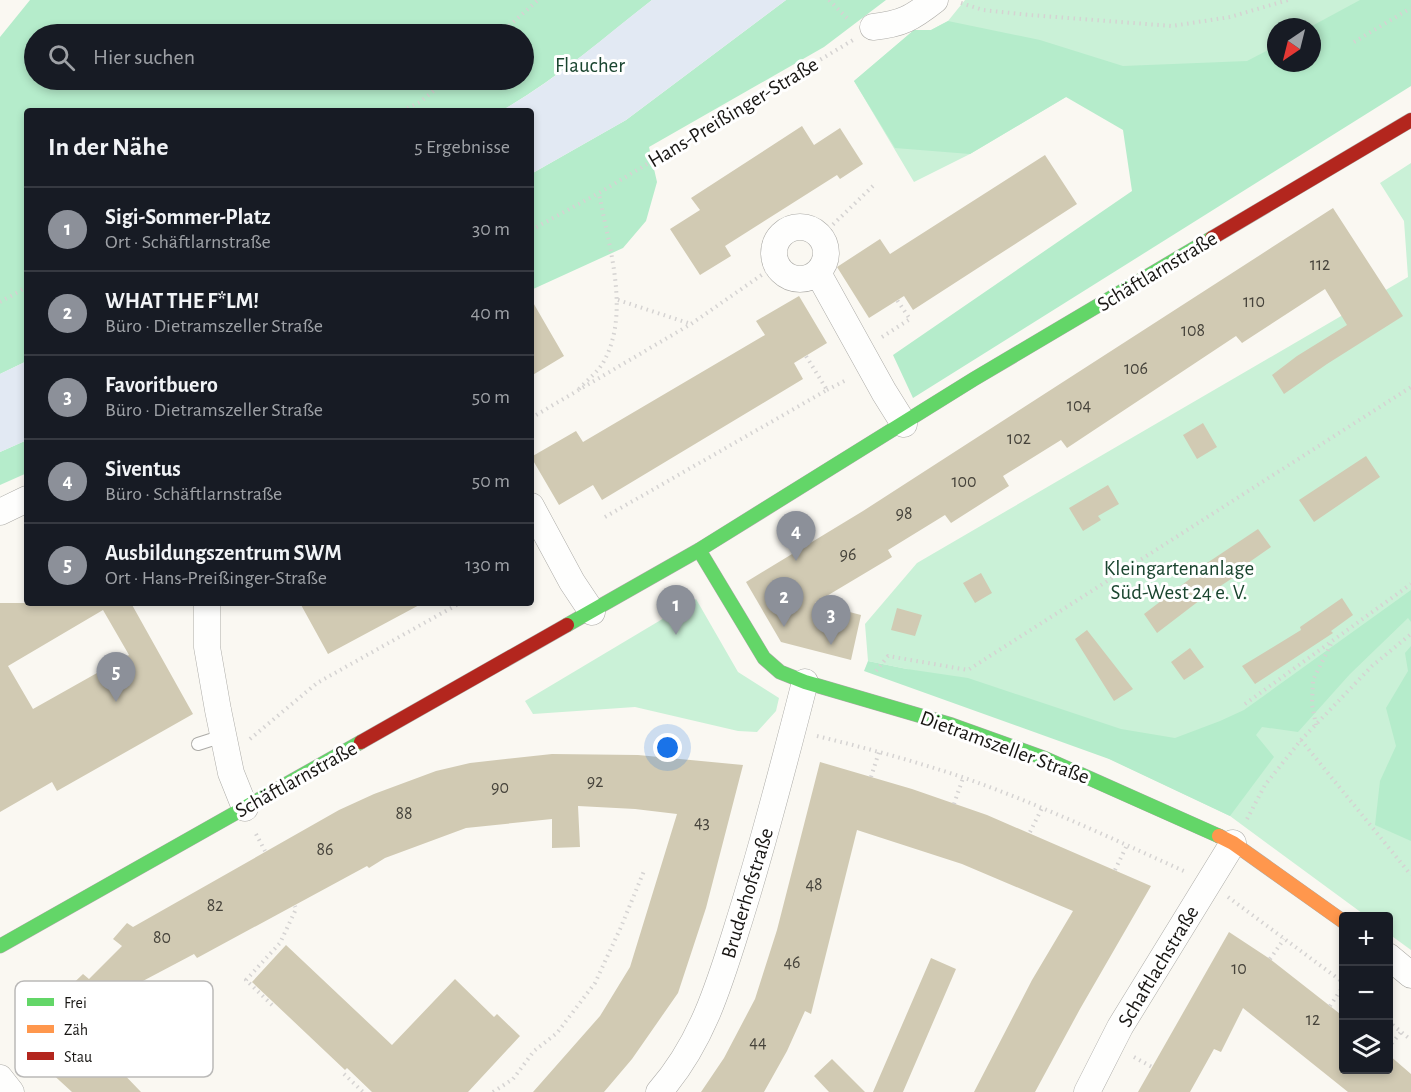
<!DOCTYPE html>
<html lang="de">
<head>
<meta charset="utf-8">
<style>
	:root { --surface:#171b24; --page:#20242c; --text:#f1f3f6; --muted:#9ea1a6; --line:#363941; --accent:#8c9099 }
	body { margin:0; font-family:"Alegreya Sans",sans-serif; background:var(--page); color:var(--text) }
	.controls { position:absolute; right:18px; bottom:18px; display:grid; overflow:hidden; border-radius:6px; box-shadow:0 3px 9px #0003 }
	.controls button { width:54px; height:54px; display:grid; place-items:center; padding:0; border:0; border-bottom:2px solid var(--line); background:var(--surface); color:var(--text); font:30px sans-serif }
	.compass { position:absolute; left:1267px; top:18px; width:54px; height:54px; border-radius:50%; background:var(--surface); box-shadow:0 3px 9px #0003; rotate:215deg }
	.you { position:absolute; left:668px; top:748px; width:21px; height:21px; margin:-15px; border:4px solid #fff; border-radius:50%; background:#1a73e8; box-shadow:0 0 0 9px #1a73e833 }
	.badge { display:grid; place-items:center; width:39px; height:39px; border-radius:50%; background:var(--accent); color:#fff; font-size:20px; font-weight:700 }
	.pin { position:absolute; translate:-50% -50px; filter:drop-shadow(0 2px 3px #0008) }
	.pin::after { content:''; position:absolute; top:32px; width:21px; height:18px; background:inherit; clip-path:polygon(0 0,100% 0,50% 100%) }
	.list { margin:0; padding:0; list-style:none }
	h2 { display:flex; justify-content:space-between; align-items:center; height:78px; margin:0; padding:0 24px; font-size:26px }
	h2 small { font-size:20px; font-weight:400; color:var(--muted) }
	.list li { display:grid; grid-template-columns:39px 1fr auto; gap:18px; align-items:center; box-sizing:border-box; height:84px; padding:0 24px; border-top:2px solid var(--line) }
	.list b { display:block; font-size:22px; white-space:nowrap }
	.list p { margin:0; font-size:20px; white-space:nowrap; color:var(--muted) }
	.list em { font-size:20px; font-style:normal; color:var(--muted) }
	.icon { flex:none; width:33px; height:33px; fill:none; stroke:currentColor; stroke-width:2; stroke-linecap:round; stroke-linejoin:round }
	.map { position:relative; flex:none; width:1411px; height:1092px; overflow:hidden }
	.search { position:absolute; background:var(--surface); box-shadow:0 3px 9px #0003; left:24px; top:24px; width:510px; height:66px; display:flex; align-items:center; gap:15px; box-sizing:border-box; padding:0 21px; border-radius:33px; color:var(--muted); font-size:22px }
	.panel { position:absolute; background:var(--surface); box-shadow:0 3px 9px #0003; left:24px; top:108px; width:510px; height:498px; border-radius:6px }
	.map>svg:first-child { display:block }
</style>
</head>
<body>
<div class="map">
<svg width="1411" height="1092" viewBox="0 0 1411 1092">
	<rect width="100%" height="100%" fill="#faf8f2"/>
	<!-- green -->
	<path fill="#caf1d7" d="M965 0H1411V86L1312 27H1276V63L1066 97 970 154 914 182 854 81 914 30H931L948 21Z
		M1411 163V950L1389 934 1388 916H1366L1230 816 1110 759 907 669 868 661 865 624 917 563 1408 277 1404 221 1380 183Z
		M696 599 738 672 779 698 776 711 757 732 738 731 635 707 533 714 525 701Z"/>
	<!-- forest -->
	<path fill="#b5eccb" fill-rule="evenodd" d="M30 0H652C604 38 554 81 501 111H27V361L0 374V37ZM34 34H524V80H34Z
		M786 0H886L824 47 649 147 657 182 646 221 623 248 531 290V174L626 120Z
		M1360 0H1411V86L913 398 893 355 1132 191 1123 130 1066 97 970 154 895 148 854 81 914 30H931L948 21 1040 40 1123 66 1247 61 1276 46V63H1312V27H1310Z
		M27 440V473L0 485V452Z
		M1411 590V622L1408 618 1350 674 1298 732 1262 727 1256 735 1274 757 1230 816 1109 759 864 671 868 661 907 669 968 678 1121 729 1175 738 1220 721 1244 710Z
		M1411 646V841L1375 825 1380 781 1396 746 1386 708 1408 671 1405 653Z"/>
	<!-- water -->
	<path fill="#e2e9f3" d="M652 0H786L626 120 531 174V111H501C555 81 603 38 652 0Z
		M27 361V440L0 452V374Z"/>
	<!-- building -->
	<path fill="#d1cab3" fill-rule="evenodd" d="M802 126 814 145 840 128 863 164 840 179 837 175 725 246 731 256 700 275 670 229 700 210 691 198Z
		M1045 155 1077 204 913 310 904 296 869 318 837 267 880 239 890 254Z
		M1333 208 1403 316 1327 364 1284 394 1272 375 1297 356 1347 325 1325 289 1242 343 1236 336 1067 448 1061 440 1003 476 1009 486 951 523 945 515 888 550 892 557 815 603 861 615 851 660 781 642 746 582 863 511Z
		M799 296 827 343 794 363 803 379 602 500 593 485 559 505 531 457 576 431 583 442 765 335 756 321Z
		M531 299 564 356 531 376Z
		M1203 423 1217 447 1197 459 1183 435Z
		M1366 456 1380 477 1314 522 1299 500Z
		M1108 485 1119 504 1098 516 1101 520 1083 531 1069 508Z
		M1258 529 1271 547 1238 570 1240 573 1204 597 1157 633 1144 614 1208 565 1207 563Z
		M981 573 992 593 975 603 963 583Z
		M1342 598 1353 615 1331 631 1333 633 1255 684 1242 666 1301 630 1300 627Z
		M0 603H131L193 714 57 791 52 782 0 812ZM103 610 129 655 33 709 8 666Z
		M300 603H423L328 654Z
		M897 608 922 615 915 636 891 630Z
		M1087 630 1133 689 1114 701 1075 639Z
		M1190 648 1204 667 1184 680 1171 662Z
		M552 754 638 755 743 765 706 908 678 993 632 1059 604 1092H533L600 1016 630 967 677 814 635 809 578 806 580 847 552 848V819L466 828 385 858 369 868 367 866 197 958 194 954 141 982 165 1008 141 1032 145 1035 115 1065 141 1092H72L48 1070 53 1065 18 1029 56 993 59 997 83 974 89 979 122 946 113 939 127 923 133 927 339 810 374 794 436 771 470 763Z
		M820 762 912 789 987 815 1151 886 1080 1009 1035 1092H974L1032 980 1073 911 962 864 857 830 811 1014 805 1011 787 1051 764 1092H701L724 1058 755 999 777 930Z
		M1229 932 1270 959 1344 1017V1070H1389V1055L1411 1074V1092H1348L1243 1008 1221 1052 1214 1049 1190 1092H1138Z
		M286 945 392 1045 455 979 494 1017 497 1014 520 1036 468 1092H372L347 1068 345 1070 252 982Z
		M931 958 956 969 903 1092H873Z
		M832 1059 865 1092H829L814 1076Z"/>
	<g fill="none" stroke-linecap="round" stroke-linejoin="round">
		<!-- lane casing -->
		<g stroke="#acaba7" stroke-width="14">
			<path id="lane" d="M198 744 223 736"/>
		</g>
		<!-- street casing -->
		<g stroke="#acaba7" stroke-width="27">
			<path id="street" d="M873 27C902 24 912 18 935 0
				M774 253a26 26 0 1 1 52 0a26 26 0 1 1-52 0Z
				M818 273 884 392 904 424
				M531 506 572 582 592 612
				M0 512 27 499
				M207 603V647L218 710 231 773 245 808
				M1388 956 1411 975
				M0 1078 11 1092
				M659 1092C704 1041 721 979 741 915 765 838 785 760 805 682
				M1087 1092 1120 1027 1233 843"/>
		</g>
		<!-- fast casing -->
		<g stroke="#acaba7" stroke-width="15">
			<path id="fast" d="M699 550 764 658 780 672 805 682 952 725 1044 758 1219 836
				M567 625 699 550 974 379 1212 238
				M0 946 361 742"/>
		</g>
		<!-- slow casing -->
		<g stroke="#acaba7" stroke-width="15">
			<path id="slow" d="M1219 836 1233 843 1344 922"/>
		</g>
		<!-- jam casing -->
		<g stroke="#acaba7" stroke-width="15">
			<path id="jam" d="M1212 238 1411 120
				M361 742 567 625"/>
		</g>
		<!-- path -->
		<path stroke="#d5d3d2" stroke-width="4" stroke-dasharray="1.5 4.5" stroke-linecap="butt" d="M829 0 849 20
			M961 3 983 10 1030 15 1172 26 1230 17 1288 0
			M500 34 538 0
			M1354 42 1411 8
			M402 111 420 102 447 80
			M531 230 599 193 853 40
			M820 237 874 185
			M618 300 691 324
			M0 302 27 287
			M882 337 910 319 897 300
			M579 389C587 380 599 371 604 361 631 312 608 244 599 193
			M827 390 848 379
			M531 418 691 324 776 265
			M605 517 827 390 806 356
			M876 671 888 656 968 670 1411 387
			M1245 704 1411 584
			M1316 725 1312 704 1313 680 1331 644
			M817 736C866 748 914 761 962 777 1039 804 1113 839 1186 872
			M250 739 317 683 460 603
			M1301 740 1411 875
			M871 777 879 752
			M954 804 963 778
			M1247 819 1265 785 1301 740 1372 666 1411 634
			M1030 832 1042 808
			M256 834 265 851
			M1115 870 1127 845
			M1228 897 1344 983
			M1270 959 1284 939
			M272 1005 246 980 280 943 296 909 295 906
			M1330 1006 1344 985
			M1388 1021 1411 1040
			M1388 1048 1401 1032
			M1134 1057 1152 1067
			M344 1074 363 1092
			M493 1092 513 1079 534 1051 557 1033 595 983 621 927 644 871"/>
		<!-- lane -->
		<use href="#lane" stroke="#fefefd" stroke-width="12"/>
		<!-- street -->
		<use href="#street" stroke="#fefefd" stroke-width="26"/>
		<!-- fast -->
		<use href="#fast" stroke="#63d668" stroke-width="14"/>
		<!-- slow -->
		<use href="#slow" stroke="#ff974d" stroke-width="14"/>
		<!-- jam -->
		<use href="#jam" stroke="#b3261e" stroke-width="14"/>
	</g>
	<g text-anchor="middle" stroke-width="6" stroke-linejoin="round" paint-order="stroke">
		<!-- number labels -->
		<g font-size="18" fill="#46433b">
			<text x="1320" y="270">112</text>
			<text x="1254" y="307">110</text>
			<text x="1193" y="336">108</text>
			<text x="1136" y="374">106</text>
			<text x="1079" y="411">104</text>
			<text x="1019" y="444">102</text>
			<text x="964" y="487">100</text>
			<text x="904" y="519">98</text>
			<text x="848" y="560">96</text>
			<text x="595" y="787">92</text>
			<text x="500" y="793">90</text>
			<text x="404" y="819">88</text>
			<text x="702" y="828">43</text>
			<text x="325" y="855">86</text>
			<text x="814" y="890">48</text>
			<text x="215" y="911">82</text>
			<text x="162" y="943">80</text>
			<text x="792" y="968">46</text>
			<text x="1239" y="974">10</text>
			<text x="1313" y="1025">12</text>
			<text x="758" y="1048">44</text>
		</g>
		<!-- park labels -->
		<g font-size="21" fill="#1a452f" stroke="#fff">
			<text x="590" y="72">Flaucher</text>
			<text x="1179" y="575">Kleingartenanlage<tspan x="1179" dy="24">Süd-West 24 e. V.</tspan></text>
		</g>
		<!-- street labels -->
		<g font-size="21" fill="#181613" stroke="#fff">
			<text transform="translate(733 112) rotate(-31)" y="7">Hans-Preißinger-Straße</text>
			<text transform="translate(1157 271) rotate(-31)" y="7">Schäftlarnstraße</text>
			<text transform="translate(1005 747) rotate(20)" y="7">Dietramszeller Straße</text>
			<text transform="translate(296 779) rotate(-29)" y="7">Schäftlarnstraße</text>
			<text transform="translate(747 893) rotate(-73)" y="7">Bruderhofstraße</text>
			<text transform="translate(1158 966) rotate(-59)" y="7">Schaftlachstraße</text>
		</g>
	</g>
	<!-- legend -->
	<rect x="15" y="981" width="198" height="96" rx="9" fill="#fff" stroke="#bab9b8" stroke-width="1.5"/>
	<rect x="27" y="998" width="27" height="8" fill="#63d668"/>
	<rect x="27" y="1025" width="27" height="8" fill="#ff974d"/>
	<rect x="27" y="1052" width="27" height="8" fill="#b3261e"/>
	<g font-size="16" fill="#181613">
		<text x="64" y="1008">Frei</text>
		<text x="64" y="1035">Zäh</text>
		<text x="64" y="1062">Stau</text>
	</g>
</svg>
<div class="controls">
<button>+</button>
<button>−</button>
<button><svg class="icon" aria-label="layers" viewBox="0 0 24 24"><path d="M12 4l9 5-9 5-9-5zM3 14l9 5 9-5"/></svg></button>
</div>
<svg class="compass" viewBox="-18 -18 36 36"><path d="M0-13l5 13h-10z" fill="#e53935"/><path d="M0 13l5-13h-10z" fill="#9ea1a6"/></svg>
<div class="you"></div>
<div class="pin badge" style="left:676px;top:635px">1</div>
<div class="pin badge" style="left:784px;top:627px">2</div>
<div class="pin badge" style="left:831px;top:645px">3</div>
<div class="pin badge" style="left:796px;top:561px">4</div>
<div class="pin badge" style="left:116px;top:702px">5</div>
<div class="search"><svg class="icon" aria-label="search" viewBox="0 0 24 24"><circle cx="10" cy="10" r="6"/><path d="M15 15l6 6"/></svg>Hier suchen</div>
<section class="panel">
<h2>In der Nähe<small>5 Ergebnisse</small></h2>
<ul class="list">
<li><span class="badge">1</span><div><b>Sigi-Sommer-Platz</b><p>Ort · Schäftlarnstraße</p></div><em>30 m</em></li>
<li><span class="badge">2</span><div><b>WHAT THE F*LM!</b><p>Büro · Dietramszeller Straße</p></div><em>40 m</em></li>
<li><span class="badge">3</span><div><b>Favoritbuero</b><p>Büro · Dietramszeller Straße</p></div><em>50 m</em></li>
<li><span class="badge">4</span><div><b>Siventus</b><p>Büro · Schäftlarnstraße</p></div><em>50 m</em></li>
<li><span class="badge">5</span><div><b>Ausbildungszentrum SWM</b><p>Ort · Hans-Preißinger-Straße</p></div><em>130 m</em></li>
</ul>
</section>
</div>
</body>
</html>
